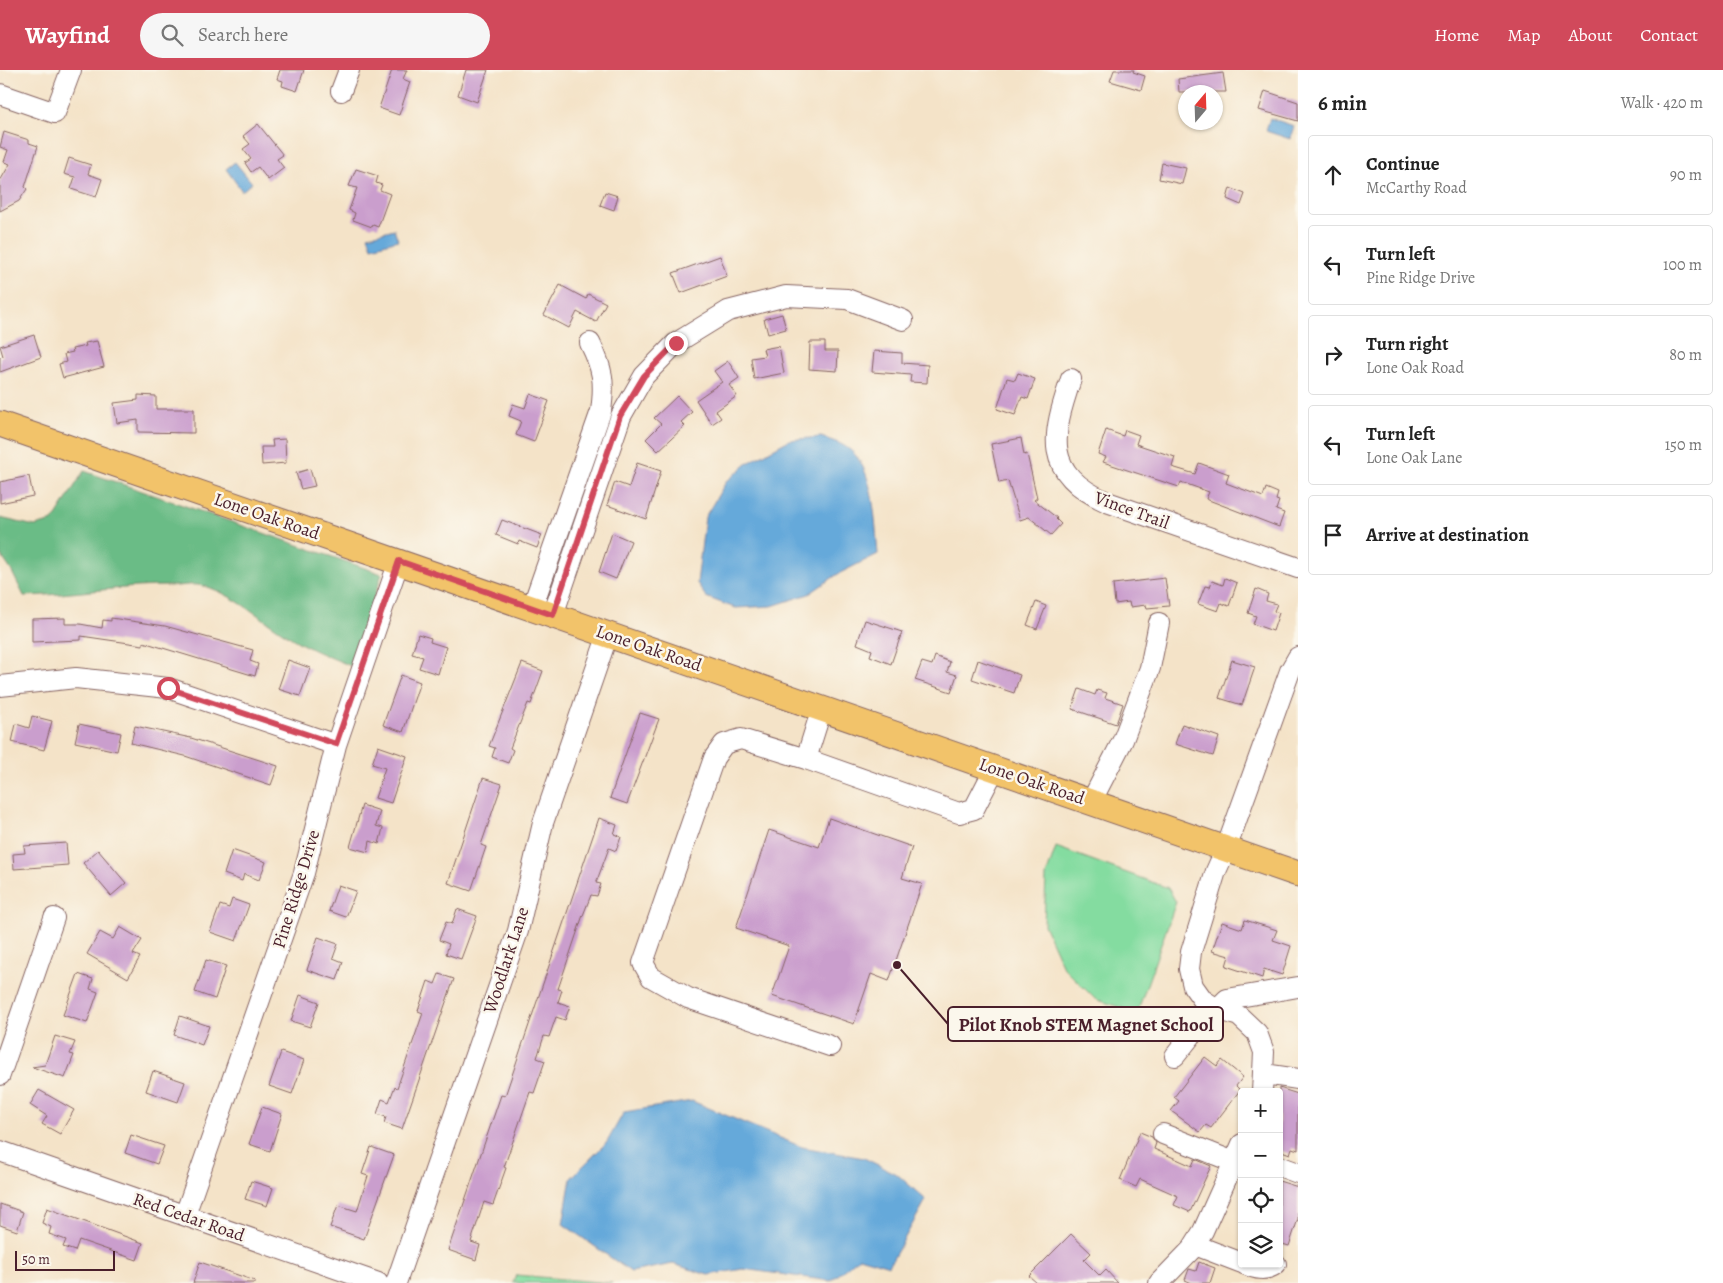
<!DOCTYPE html>
<html lang="en">
<head>
<meta charset="utf-8">
<style>
	:root { --surface:#fff; --page:#f6f6f6; --text:#222; --muted:#767676; --line:#e0e0e0; --accent:#d1495b }
	body { margin:0; font-family:Alegreya,serif; background:var(--page); color:var(--text) }
	.controls { position:absolute; right:15px; bottom:15px; display:grid; overflow:hidden; border-radius:5px; box-shadow:0 1px 4px #0004 }
	.controls button { width:45px; height:45px; display:grid; place-items:center; padding:0; border:0; border-bottom:1px solid var(--line); background:var(--surface); color:var(--text); font:25px sans-serif }
	.compass { position:absolute; left:1178px; top:15px; width:45px; height:45px; border-radius:50%; background:var(--surface); box-shadow:0 1px 4px #0004; rotate:19deg }
	.scale { position:absolute; left:15px; bottom:12px; width:100px; box-sizing:border-box; padding-left:5px; border:2px solid #4a1f2b; border-top:0; font-size:14px; line-height:18px; white-space:nowrap; color:#4a1f2b; -webkit-text-stroke:4px #fbf7ec; paint-order:stroke }
	.stop { position:absolute; width:15px; height:15px; margin:-11px; border:4px solid #d1495b; border-radius:50%; background:#fff }
	.stop.end { background:#d1495b; border-color:#fff; box-shadow:0 1px 5px #0008 }
	.list { margin:0; padding:0; list-style:none }
	h2 { display:flex; justify-content:space-between; align-items:center; height:65px; margin:0; padding:0 20px; font-size:21px }
	h2 small { font-size:16px; font-weight:400; color:var(--muted) }
	.list li { display:grid; grid-template-columns:32px 1fr auto; gap:15px; align-items:center; box-sizing:border-box; height:80px; margin:0 10px 10px; padding:0 10px; border:1px solid var(--line); border-radius:5px }
	.list b { display:block; font-size:19px; white-space:nowrap }
	.list p { margin:0; font-size:16px; white-space:nowrap; color:var(--muted) }
	.list em { font-size:16px; font-style:normal; color:var(--muted) }
	.icon { flex:none; width:28px; height:28px; fill:none; stroke:currentColor; stroke-width:2; stroke-linecap:round; stroke-linejoin:round }
	.map { position:relative; flex:none; width:1298px; height:1213px; overflow:hidden }
	header { display:flex; align-items:center; gap:30px; box-sizing:border-box; height:70px; padding:0 25px; background:var(--accent); color:#fff }
	header strong { font-size:24px }
	nav { display:flex; gap:28px; margin-inline-start:auto; font-size:18px }
	.search { width:350px; height:45px; background:var(--page); display:flex; align-items:center; gap:12px; box-sizing:border-box; padding:0 18px; border-radius:28px; color:var(--muted); font-size:19px }
	main { display:flex }
	aside { flex:1; background:var(--surface) }
	.map>svg:first-child { display:block }
</style>
</head>
<body>
<header>
<strong>Wayfind</strong>
<div class="search"><svg class="icon" aria-label="search" viewBox="0 0 24 24"><circle cx="10" cy="10" r="6"/><path d="M15 15l6 6"/></svg>Search here</div>
<nav><a>Home</a><a>Map</a><a>About</a><a>Contact</a></nav>
</header>
<main>
<div class="map">
<svg width="1298" height="1213" viewBox="0 0 1298 1213">
	<rect width="100%" height="100%" fill="#fbf7ec"/>
	<filter id="ink" filterUnits="userSpaceOnUse"><feTurbulence type="fractalNoise" baseFrequency=".02" numOctaves="2"/><feDisplacementMap in="SourceGraphic" scale="10" xChannelSelector="R" yChannelSelector="G"/><feConvolveMatrix kernelMatrix="1 2 1 2 8 2 1 2 1" color-interpolation-filters="sRGB"/></filter>
	<filter id="wash" filterUnits="userSpaceOnUse"><feTurbulence type="fractalNoise" baseFrequency=".0096" numOctaves="4" result="noise"/><feDisplacementMap in="SourceGraphic" scale="20" xChannelSelector="R" yChannelSelector="G"/><feGaussianBlur stdDeviation="1.12" result="paint"/><feColorMatrix in="noise" values="0 0 0 0 0 0 0 0 0 0 0 0 0 0 0 0 0 1.4 0 .05"/><feComposite in="paint" operator="in"/></filter>
	<g filter="url(#wash)">
		<rect width="100%" height="100%" fill="#f4e3c8"/>
		<!-- green -->
		<path fill="#84dca0" stroke="#677e66" d="M1056 777 1168 818 1176 832 1137 943 1095 929 1063 897 1044 855 1046 806Z
			M516 1205 612 1213H513Z"/>
		<!-- forest -->
		<path fill="#6bbc86" stroke="#5a6e58" d="M84 401 382 504 351 596C335 589 318 583 302 574 273 559 228 518 198 515 190 514 182 516 175 516 124 515 74 525 24 526L11 500 0 484V448L35 456 53 451Z"/>
		<!-- water -->
		<path fill="#65a9da" stroke="#586482" d="M1270 48 1294 56 1290 69 1266 61Z
			M235 92 252 113 242 121 226 99Z
			M394 159 398 170 372 177 368 166Z
			M821 367C829 370 839 372 846 377 875 394 875 454 878 484L838 504 809 524 772 536 735 538 706 527 697 513 705 447 726 412 748 393 789 370Z
			M692 1031 802 1077 864 1088 898 1105 926 1130 889 1196 859 1187 831 1211 743 1199 708 1205 673 1194 631 1202 563 1154 571 1108 607 1072 624 1042Z"/>
		<g id="blocks">
			<!-- building -->
			<path fill="#ca9ecd" d="M280 0H304L297 21 282 16 283 11 277 9Z
				M392 0H407L403 9 410 12 399 45 379 38Z
				M466 0H488L477 32 458 25Z
				M1114 0H1134L1133 2 1145 6 1141 20 1110 11Z
				M1223 3 1226 22H1179L1178 9Z
				M1265 21 1298 32V51L1259 40Z
				M258 54 283 85 277 89 284 98 268 110 258 97 251 102 245 93 251 89 243 79 250 74 243 66Z
				M4 62 29 70V73L38 76 25 117 27 119 19 131 0 141V111L10 94 4 92 8 80 0 77Z
				M69 88 91 95 88 104 102 109 96 127 71 119 75 107 64 104Z
				M1162 93 1186 98 1182 114 1159 109Z
				M356 99 378 106 376 113 382 115 380 120 390 124 378 157 373 155 372 157 353 150 355 143 349 140 357 118 349 116Z
				M1230 118 1245 124 1241 135 1227 129Z
				M605 122 618 126 614 140 600 135Z
				M720 186 727 206 681 223 673 203Z
				M560 215 586 229 588 224 606 233 596 252 577 242 569 258 544 245Z
				M782 244 786 259 768 264 764 249Z
				M34 265 41 287 0 302V287L3 286 0 276Z
				M97 271 104 297 63 308 59 294 66 292 64 284 73 282 72 279 86 276 85 273Z
				M810 272H825V281H838L837 301 809 299Z
				M779 276 784 303 754 309 751 288 765 286 763 279Z
				M874 281 902 283V293L928 295 927 313 910 312 911 305 872 302Z
				M728 291 739 308 729 315 737 326 716 341 721 348 712 354 696 330 722 312 714 301Z
				M1018 303 1035 309 1028 329 1022 327 1015 345 997 339 1007 308 1015 310Z
				M530 324 549 331 534 372 516 365 521 351 509 346 513 334 525 338Z
				M138 325 156 326V339H194V363L138 362V350L117 353 114 333 138 330Z
				M677 326 692 342 681 352 685 356 658 381 646 369 661 354 654 348Z
				M1106 360 1123 366 1125 360 1139 365 1136 374 1175 387 1172 397 1195 404 1199 393 1229 404 1226 413 1263 427 1266 418 1278 423 1276 430 1279 431 1276 440 1284 443 1279 457 1206 429 1209 422 1181 412 1179 417 1103 392 1106 387 1098 384Z
				M1021 368 1024 385 1027 384 1037 428 1034 430 1057 448 1056 449 1061 454 1051 465 1029 447 1020 450 1008 411 999 413 991 374Z
				M285 369 286 393 262 395 261 377H273L272 370Z
				M637 393 661 401 646 449 607 435 615 412 629 417Z
				M310 399 315 416 301 419 296 403Z
				M29 406 33 426 0 433V412Z
				M502 450 542 465 537 478 519 471 518 474 496 465Z
				M612 463 631 471 616 509 599 502Z
				M1165 508 1169 536 1147 538 1146 535 1130 537 1129 532 1115 534 1113 514Z
				M1225 508 1237 513 1229 536 1221 533 1218 541 1198 534 1205 516 1210 517 1212 511 1223 515Z
				M1256 519 1268 524 1266 531 1277 534 1274 541 1279 543 1273 561 1253 554 1256 546 1248 543Z
				M1036 532 1046 536 1037 559 1027 555Z
				M65 548V554H80L102 558 103 550 111 551V548L165 556 253 580 250 591 258 594 255 606 143 572V575L81 566V570L32 572V549Z
				M865 550 902 562 891 594 870 586 872 580 857 574Z
				M418 564 431 568 430 572 446 577 438 604 419 598 423 587 412 584Z
				M935 586 950 592 947 602 957 605 951 622 915 610 922 592 932 595Z
				M288 590 310 598 300 626 278 619Z
				M978 590 1020 605 1014 623 972 609Z
				M1232 590 1255 597 1242 635 1219 628Z
				M522 593 543 601 531 634 528 633 510 678 513 680 508 693 492 687 495 678 489 676Z
				M401 605 420 612 403 662 383 655Z
				M1079 619 1095 625 1097 620 1107 623 1105 628 1123 634 1116 654 1072 639Z
				M640 643 659 649 627 734 610 728Z
				M32 646 52 651 44 680 12 672 16 654 29 658Z
				M79 654 121 663 117 681 75 672Z
				M1182 654 1219 667 1213 686 1175 674Z
				M135 656 191 668 278 696 271 715 185 686 131 673Z
				M378 676 407 686 391 733 375 728 385 698 372 694Z
				M483 708 502 714 481 775 486 777 471 821 448 813Z
				M362 735 380 741 376 756 383 758 379 774 370 771 368 782 350 777Z
				M599 748 617 755 614 764 621 767 616 781 609 778 596 813 601 814 597 826 591 825 582 848 558 919 562 920 558 932 570 936 565 950 556 947 549 967 544 966 537 988 545 991 534 1023 530 1022 504 1097 506 1098 493 1135 484 1132 471 1172 480 1175 476 1190 448 1180 501 1025 505 1026Z
				M829 748 912 777 902 808 922 814 889 911 871 904 854 954 772 926 789 876 736 858 769 760 819 777Z
				M66 773 68 795 14 799 13 784 25 783 24 776Z
				M98 780 126 813 111 826 83 793Z
				M232 780 266 792 259 810 244 804 242 811 224 804Z
				M338 815 356 821 346 847 329 841Z
				M232 829 249 835 236 871 210 862 220 835 229 838Z
				M457 839 477 846 461 889 446 884 449 874 439 870 446 852 452 854Z
				M1245 850 1277 860 1273 870 1291 876 1282 905 1264 899 1262 908 1226 896 1229 886 1212 881 1222 852 1242 859Z
				M120 857 142 870 133 884 140 887 128 908 87 884 100 862 113 869Z
				M318 867 338 874 333 888 343 892 337 910 307 900Z
				M206 890 226 896 215 929 195 922Z
				M78 904 93 909 90 919 98 922 87 953 63 945Z
				M439 904 454 909 402 1059 384 1053 386 1047 377 1044 382 1029 389 1032 395 1016 397 1018 423 943 418 941 428 911 435 914Z
				M300 925 319 932 310 957 291 951Z
				M180 946 209 956 202 975 174 965Z
				M55 966 75 972 70 984 74 985 65 1008 32 997 45 995Z
				M281 982 304 990 292 1024 269 1016Z
				M1205 987 1217 996 1222 990 1243 1007 1236 1016 1240 1020 1211 1058 1206 1055 1200 1062 1171 1041 1179 1031 1174 1027Z
				M153 1001 185 1012 178 1032 146 1021Z
				M1279 1018 1298 1024V1080L1292 1078 1290 1084 1279 1080Z
				M39 1020 74 1040 60 1064 42 1054 47 1046 30 1035Z
				M262 1037 282 1044 270 1081 249 1074Z
				M1140 1062 1152 1067 1156 1073 1154 1079 1192 1096 1195 1089 1211 1096 1190 1142 1174 1135 1178 1126 1140 1109 1136 1117 1120 1110Z
				M131 1065 164 1076 157 1094 125 1083Z
				M371 1077 394 1085 364 1169 330 1157 338 1135 357 1141 368 1106 362 1104Z
				M251 1111 273 1118 267 1136 245 1129Z
				M1279 1111 1298 1117V1149L1289 1176 1279 1173Z
				M0 1134 23 1142 17 1161 0 1155Z
				M47 1138 143 1173 137 1190 79 1170 75 1181 63 1177 66 1170 49 1164 51 1157 42 1153Z
				M1071 1164 1091 1183 1084 1190 1100 1206 1106 1200 1118 1213H1037L1029 1206Z
				M200 1192 255 1211V1213H193Z
				M1199 1192 1215 1198 1210 1213H1192L1185 1210 1189 1199 1196 1201Z"/>
		</g>
	</g>
	<g filter="url(#ink)">
		<use href="#blocks" fill-opacity="0" stroke="#866462" stroke-width="1"/>
		<g fill="none" stroke-linecap="round" stroke-linejoin="round">
			<!-- minor casing -->
			<g stroke="#866462" stroke-width="22">
				<path id="minor" d="M341 21 349 0
					M0 24 55 43 71 0
					M1071 309C1052 365 1042 403 1107 432L1298 498
					M532 538 601 341C605 312 603 299 590 273
					M553 545 621 346 644 306 676 273 728 241 786 226 847 229 903 250
					M0 616 76 608 168 618 336 675
					M806 689 822 638
					M1091 732 1123 670 1150 598 1159 553
					M1217 939 1227 929 1298 917
					M830 976 688 928 651 907 643 893 714 688 724 674 741 669 806 689 959 743 974 739 995 698
					M1175 986 1214 937
					M1264 1004 1298 1009
					M0 1005 54 848
					M1262 1022 1264 982 1257 963 1239 946 1217 939 1203 930 1193 916 1189 899 1191 882 1216 801 1226 779 1290 601 1298 587
					M1163 1064 1234 1092
					M0 1081 378 1213
					M1279 1096 1298 1103
					M185 1145 304 803 336 675 399 491
					M1195 1175 1242 1193
					M1244 1194C1256 1199 1265 1202 1276 1194
					M396 1213 518 861 543 753 608 564
					M1159 1213 1191 1180 1203 1161 1242 1074"/>
			</g>
			<!-- major casing -->
			<g stroke="#866462" stroke-width="27">
				<path id="major" d="M0 354 1298 804"/>
			</g>
			<!-- minor -->
			<use href="#minor" stroke="#fff" stroke-width="20"/>
			<!-- major -->
			<use href="#major" stroke="#f2c36a" stroke-width="25"/>
		</g>
	</g>
	<g fill="none" stroke-linecap="round" stroke-linejoin="round" filter="url(#ink)">
		<!-- route -->
		<path stroke="#d1495b" stroke-width="6" d="M168 618 336 674 399 491 553 545 620 346 644 306 676 273"/>
	</g>
	<g text-anchor="middle" stroke-width="5" stroke-linejoin="round" paint-order="stroke">
		<!-- street labels -->
		<g font-size="18" fill="#4a1f2b" stroke="#fbf7ec">
			<text transform="translate(1132 440) rotate(20)" y="6">Vince Trail</text>
			<text transform="translate(267 446) rotate(19)" y="6">Lone Oak Road</text>
			<text transform="translate(649 578) rotate(19)" y="6">Lone Oak Road</text>
			<text transform="translate(1032 711) rotate(19)" y="6">Lone Oak Road</text>
			<text transform="translate(296 819) rotate(-73)" y="6">Pine Ridge Drive</text>
			<text transform="translate(506 890) rotate(-72)" y="6">Woodlark Lane</text>
			<text transform="translate(189 1147) rotate(19)" y="6">Red Cedar Road</text>
		</g>
	</g>
	<!-- callouts -->
	<path fill="none" stroke="#4a1f2b" stroke-width="2" d="M897 895L948 954"/>
	<circle fill="#4a1f2b" stroke="#fbf7ec" stroke-width="2" cx="897" cy="895" r="5"/>
	<rect fill="#fbf7ec" stroke="#4a1f2b" stroke-width="2" x="948" y="937" width="275" height="34" rx="5"/>
	<g font-size="19" text-anchor="middle" font-weight="bold" fill="#4a1f2b">
		<text x="1086" y="961">Pilot Knob STEM Magnet School</text>
	</g>
</svg>
<div class="controls">
<button>+</button>
<button>−</button>
<button><svg class="icon" aria-label="locate" viewBox="0 0 24 24"><circle cx="12" cy="12" r="6"/><path d="M12 2v4M12 18v4M2 12h4M18 12h4"/></svg></button>
<button><svg class="icon" aria-label="layers" viewBox="0 0 24 24"><path d="M12 4l9 5-9 5-9-5zM3 14l9 5 9-5"/></svg></button>
</div>
<svg class="compass" viewBox="-18 -18 36 36"><path d="M0-13l5 13h-10z" fill="#e53935"/><path d="M0 13l5-13h-10z" fill="#767676"/></svg>
<div class="scale">50 m</div>
<div class="stop" style="left:168px;top:618px"></div>
<div class="stop end" style="left:676px;top:273px"></div>
</div>
<aside>
<h2>6 min<small>Walk · 420 m</small></h2>
<ul class="list">
<li><svg class="icon" aria-label="ahead" viewBox="0 0 24 24"><path d="M12 20V5M6 11l6-6 6 6"/></svg><div><b>Continue</b><p>McCarthy Road</p></div><em>90 m</em></li>
<li><svg class="icon" aria-label="left" viewBox="0 0 24 24"><path d="M17 20v-9H6M10 6l-5 5 5 5"/></svg><div><b>Turn left</b><p>Pine Ridge Drive</p></div><em>100 m</em></li>
<li><svg class="icon" aria-label="right" viewBox="0 0 24 24"><path d="M7 20v-9h11M14 6l5 5-5 5"/></svg><div><b>Turn right</b><p>Lone Oak Road</p></div><em>80 m</em></li>
<li><svg class="icon" aria-label="left" viewBox="0 0 24 24"><path d="M17 20v-9H6M10 6l-5 5 5 5"/></svg><div><b>Turn left</b><p>Lone Oak Lane</p></div><em>150 m</em></li>
<li><svg class="icon" aria-label="arrive" viewBox="0 0 24 24"><path d="M6 21V4h12l-3 4 3 4H6"/></svg><div><b>Arrive at destination</b></div></li>
</ul>
</aside>
</main>
</body>
</html>
